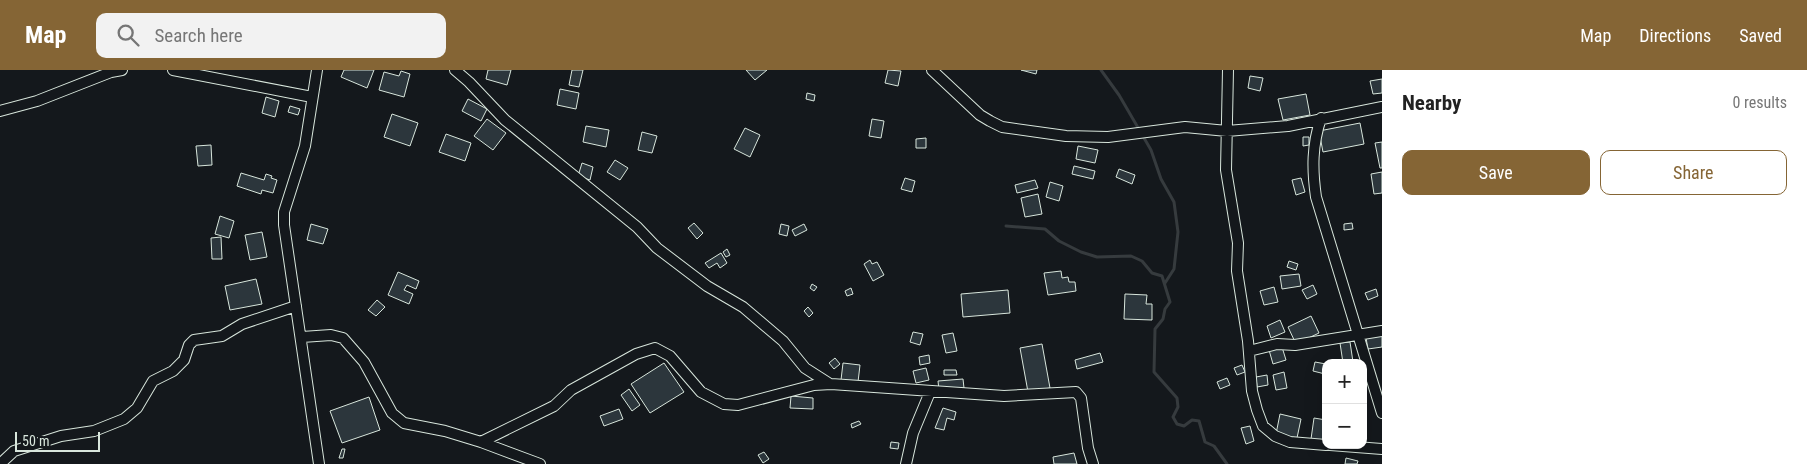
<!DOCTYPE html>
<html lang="en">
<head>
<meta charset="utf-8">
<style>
	:root { --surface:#fff; --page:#f2f2f2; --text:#222; --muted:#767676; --line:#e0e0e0; --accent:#856535 }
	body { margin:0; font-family:"Roboto Condensed",sans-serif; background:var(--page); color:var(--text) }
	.controls { position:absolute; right:15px; bottom:15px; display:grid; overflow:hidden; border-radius:10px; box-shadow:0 5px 20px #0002 }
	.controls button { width:45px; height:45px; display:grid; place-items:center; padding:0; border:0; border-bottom:1px solid var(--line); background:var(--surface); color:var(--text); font:25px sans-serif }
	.scale { position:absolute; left:15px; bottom:12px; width:85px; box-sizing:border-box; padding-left:5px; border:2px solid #d8e6dc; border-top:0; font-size:14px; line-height:18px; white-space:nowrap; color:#d8e6dc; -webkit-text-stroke:4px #14181c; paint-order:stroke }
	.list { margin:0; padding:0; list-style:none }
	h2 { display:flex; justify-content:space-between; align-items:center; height:65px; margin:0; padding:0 20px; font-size:21px }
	h2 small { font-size:16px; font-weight:400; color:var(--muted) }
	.actions { display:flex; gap:10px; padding:15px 20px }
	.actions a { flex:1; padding:11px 0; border:1px solid var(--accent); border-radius:10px; text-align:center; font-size:18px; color:var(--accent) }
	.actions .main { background:var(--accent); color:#fff }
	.icon { flex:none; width:28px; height:28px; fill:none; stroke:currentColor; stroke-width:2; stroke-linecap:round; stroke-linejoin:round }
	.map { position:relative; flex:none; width:1382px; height:394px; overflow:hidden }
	header { display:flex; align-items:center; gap:30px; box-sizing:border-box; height:70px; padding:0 25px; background:var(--accent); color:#fff }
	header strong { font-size:24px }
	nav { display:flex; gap:28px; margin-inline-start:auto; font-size:18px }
	.search { width:350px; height:45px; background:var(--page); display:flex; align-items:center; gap:12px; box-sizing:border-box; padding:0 18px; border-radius:10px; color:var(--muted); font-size:19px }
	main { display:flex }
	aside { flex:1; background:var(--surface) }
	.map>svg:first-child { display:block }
</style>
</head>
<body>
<header>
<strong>Map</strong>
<div class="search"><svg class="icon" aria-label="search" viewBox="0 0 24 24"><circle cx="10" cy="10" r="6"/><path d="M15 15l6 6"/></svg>Search here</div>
<nav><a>Map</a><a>Directions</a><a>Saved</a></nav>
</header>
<main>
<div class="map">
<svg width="1382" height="394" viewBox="0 0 1382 394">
	<rect width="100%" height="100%" fill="#14181c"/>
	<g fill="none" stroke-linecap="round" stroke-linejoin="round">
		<!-- stream -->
		<path stroke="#363b3e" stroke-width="3" d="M1101 0 1119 25 1151 80 1161 109 1174 132 1178 162 1174 199 1165 213
			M1006 156 1045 159 1059 171 1081 182 1097 187 1131 186 1142 191 1152 203 1162 206 1170 232 1165 239 1163 249 1155 259 1154 302 1177 328 1178 337 1173 347 1177 354 1184 356 1192 350 1199 351 1205 372 1214 376 1227 394"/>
	</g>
	<!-- building -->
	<path fill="#2c363c" stroke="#d8e6dc" d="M344 0H374L367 18 341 7Z
		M488 0H511L507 15 486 9Z
		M572 0H583L579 17 569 15Z
		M746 0H767L755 10Z
		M888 0 901 1 898 16 885 13Z
		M1021 0H1037L1036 4Z
		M401 1 410 4 404 27 379 20 384 2 399 6Z
		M1250 6 1263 8 1260 21 1248 18Z
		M1382 9V23L1373 24 1370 11Z
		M560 19 579 23 576 39 557 35Z
		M807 23 815 25 814 31 806 29Z
		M1306 24 1310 45 1283 50 1278 29Z
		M266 27 279 31 275 47 262 43Z
		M468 29 487 39 481 51 462 41Z
		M290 36 300 39 298 45 288 42Z
		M392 44 418 53 410 76 384 67Z
		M487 49 506 63 493 80 474 66Z
		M872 49 884 51 881 68 869 66Z
		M1360 53 1364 74 1323 82 1319 61Z
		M586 56 609 60 606 77 583 72Z
		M745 58 760 65 750 87 734 79Z
		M642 62 657 66 652 83 638 80Z
		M446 64 471 73 465 91 439 82Z
		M1303 67H1309V75L1303 76Z
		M926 68V78H916V69Z
		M1382 72V98H1380L1375 73Z
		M211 75 212 95 198 96 196 76Z
		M1078 76 1098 80 1095 93 1076 89Z
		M615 90 628 98 620 110 607 102Z
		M582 93 593 97 590 110 578 106Z
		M1074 96 1095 101 1093 109 1072 104Z
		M1119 99 1135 105 1132 114 1116 107Z
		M1382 102V123L1374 124 1371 104Z
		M241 103 264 110 266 104 272 106 271 108 277 110 273 123 262 120 261 124 237 116Z
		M905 108 915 111 912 122 901 119Z
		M1301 108 1305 122 1296 125 1292 110Z
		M1035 110 1038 118 1017 123 1015 115Z
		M1050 112 1063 116 1059 131 1046 127Z
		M1038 124 1042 144 1025 147 1021 128Z
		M220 146 234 151 229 168 215 164Z
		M694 153 703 163 697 169 688 158Z
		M1352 153 1353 159 1344 160V154Z
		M311 154 328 159 323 174 307 170Z
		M781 154 789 156 787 166 779 164Z
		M804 154 807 160 795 166 792 160Z
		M262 162 267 187 250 190 245 165Z
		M221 167 222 189H212L211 168Z
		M727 179 730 185 726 187 723 182Z
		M721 183 727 193 720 198 717 193 709 198 705 193Z
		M870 190 872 194 877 192 884 205 873 211 864 194Z
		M1289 191 1298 194 1296 200 1287 197Z
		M1061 201 1062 208 1068 207 1069 212H1075L1076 221 1048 225 1044 203Z
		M398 202 419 211 416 219 407 215 404 220 413 224 409 234 388 225Z
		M1299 204 1301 216 1282 219 1280 206Z
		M256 209 262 234 230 240 225 216Z
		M812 214 817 217 814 221 810 218Z
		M1313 215 1317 224 1307 229 1302 220Z
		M1274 217 1278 232 1264 235 1260 221Z
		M851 218 853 224 847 226 845 221Z
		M1376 219 1378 226 1368 230 1365 223Z
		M1008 220 1010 243 963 247 961 224Z
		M1125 224 1147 225 1146 234H1152V250L1124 249Z
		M377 230 385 237 376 246 368 240Z
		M808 237 813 243 809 247 804 241Z
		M1311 246 1319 263 1296 274 1288 257Z
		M1280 250 1285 262 1271 268 1267 256Z
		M913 262 923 264 920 275 910 272Z
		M953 263 957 281 946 283 942 265Z
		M1382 265V277L1368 279 1366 268Z
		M1350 272 1353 292 1343 293 1340 273Z
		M1042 274 1050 318 1028 322 1020 278Z
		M1282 277 1286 290 1273 294 1269 280Z
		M1100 283 1103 292 1077 299 1075 290Z
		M929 285 930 293 920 295 919 287Z
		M835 288 840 294 834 299 829 293Z
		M1315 292 1326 294 1325 304 1313 301Z
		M664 293 684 322 650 343 631 314Z
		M843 293 860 295 858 312 841 310Z
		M1242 295 1245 302 1237 305 1234 298Z
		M926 298 929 310 916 313 913 301Z
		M944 300H956L957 305H944Z
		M1284 302 1287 318 1276 320 1273 305Z
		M1267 305 1268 315 1257 317 1256 307Z
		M1227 308 1230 315 1220 319 1217 312Z
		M963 309 964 318 939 320 938 311Z
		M629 319 640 335 632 341 621 325Z
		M791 326 813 328V339L790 338Z
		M369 327 380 360 342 373 330 341Z
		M943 338 956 342 954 350 947 348 944 360 935 358Z
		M619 339 623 349 604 356 600 346Z
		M1280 344 1301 349 1297 368 1276 364Z
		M1314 348 1326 350V371L1311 369Z
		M859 351 861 354 852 358 851 354Z
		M1250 356 1254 371 1246 374 1241 358Z
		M891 372 899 373 898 379 890 378Z
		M342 379H345L343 388H339Z
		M764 382 769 389 763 393 758 385Z
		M1074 383 1077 394H1054L1053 387Z
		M1346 388 1358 391 1357 394H1345Z"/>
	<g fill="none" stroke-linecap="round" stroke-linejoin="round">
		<!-- street casing -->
		<g stroke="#d8e6dc" stroke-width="12">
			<path id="street" d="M173 0 312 27
				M317 0 305 76 284 142V155L319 394
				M455 0 469 12 505 50 637 157 657 178 707 216 743 237 783 271 805 298 830 314
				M932 0 980 45 990 51 1002 57 1066 66 1108 67 1185 57 1227 61 1288 56 1382 37
				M1228 0 1226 100 1238 173 1237 201 1248 271 1252 321 1257 340 1263 356 1275 366 1290 372 1326 375
				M0 41 37 31 111 2 122 0
				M1321 48C1312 75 1312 99 1316 127L1382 343
				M302 267 331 265 343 268 364 292 392 343 404 353 445 361 481 372 540 394
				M1249 281 1277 274 1295 275 1382 261
				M481 372 554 336 571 320 636 284 655 278 670 286 701 322 724 334 738 335 814 315 831 314 1004 326 1076 322 1081 328 1088 378 1093 394
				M1330 375 1382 379
				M0 394 14 381 61 366 94 361 124 349 137 338 153 311 173 301 184 290 189 275 194 270 222 266 242 254 296 236
				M906 394 913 363 930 322"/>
		</g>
		<!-- street -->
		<use href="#street" stroke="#14181c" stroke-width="10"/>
	</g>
</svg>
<div class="controls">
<button>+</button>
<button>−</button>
</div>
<div class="scale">50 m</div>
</div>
<aside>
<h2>Nearby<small>0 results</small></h2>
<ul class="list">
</ul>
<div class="actions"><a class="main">Save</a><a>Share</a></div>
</aside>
</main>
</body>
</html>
